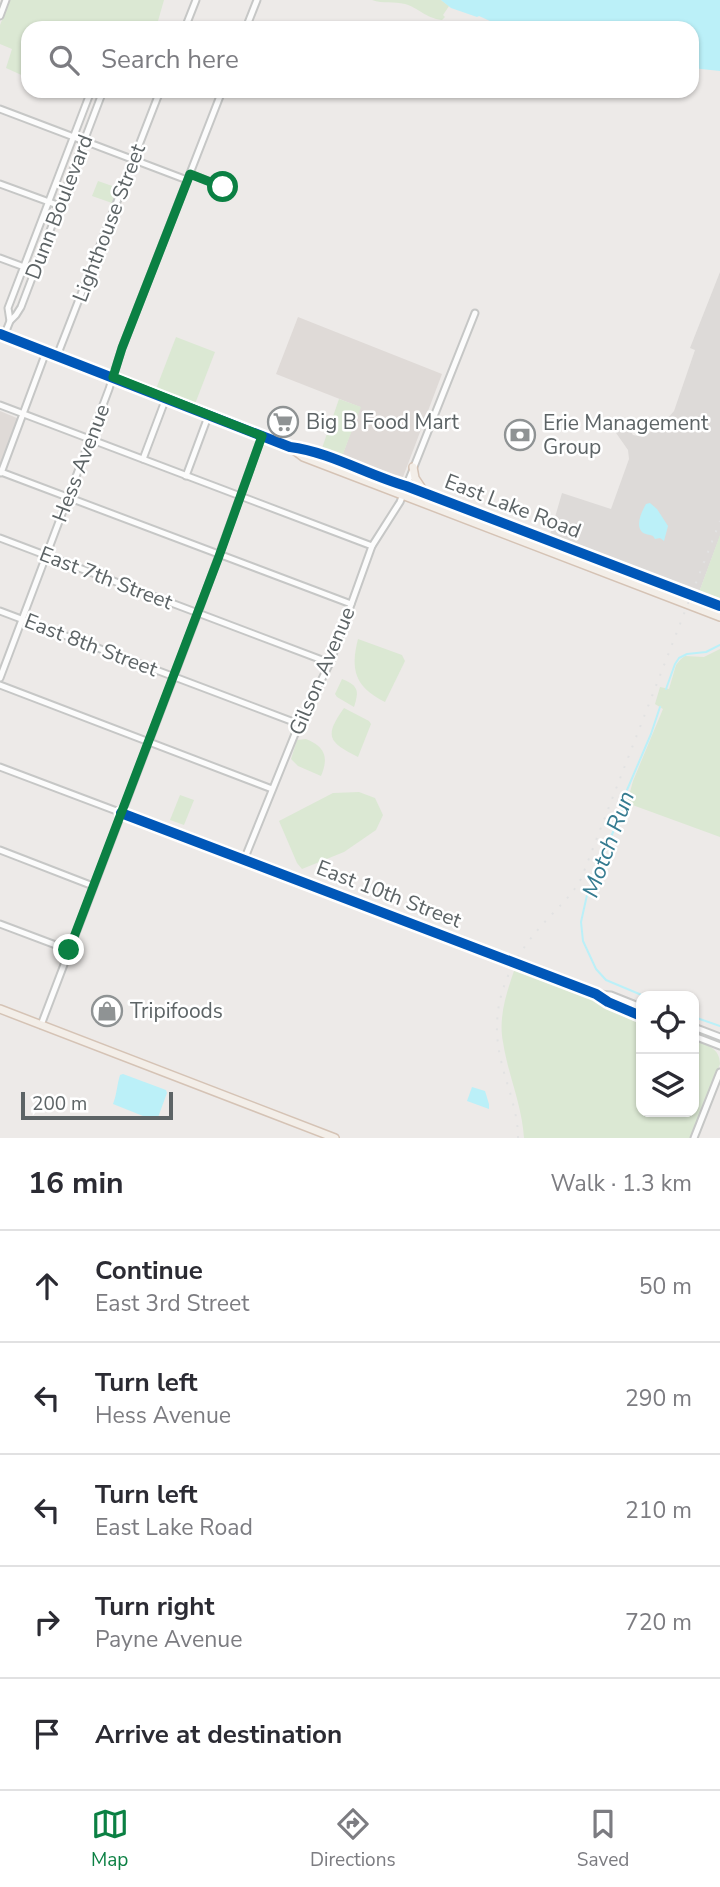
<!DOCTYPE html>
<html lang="en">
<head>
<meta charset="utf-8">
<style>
	body { margin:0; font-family:"Nunito Sans",sans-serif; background:#f7f7f7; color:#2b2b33 }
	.controls { position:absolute; right:21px; bottom:21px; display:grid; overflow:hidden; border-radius:14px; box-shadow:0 2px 5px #0004 }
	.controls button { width:63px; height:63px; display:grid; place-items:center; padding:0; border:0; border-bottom:2px solid #e1e1e2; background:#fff; color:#2b2b33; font:35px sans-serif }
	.scale { position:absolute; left:21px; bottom:18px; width:152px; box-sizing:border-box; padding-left:7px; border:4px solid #5d6466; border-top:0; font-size:19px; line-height:24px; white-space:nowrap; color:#5d6466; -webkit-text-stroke:5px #fff; paint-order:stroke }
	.stop { position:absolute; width:21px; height:21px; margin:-16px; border:5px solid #0b8043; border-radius:50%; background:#fff }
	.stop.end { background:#0b8043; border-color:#fff; box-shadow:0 2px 7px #0008 }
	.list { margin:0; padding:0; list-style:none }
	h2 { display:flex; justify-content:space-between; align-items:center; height:91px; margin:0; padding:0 28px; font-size:30px }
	h2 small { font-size:23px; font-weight:400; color:#7c7c81 }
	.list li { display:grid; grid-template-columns:46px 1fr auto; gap:21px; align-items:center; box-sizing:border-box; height:112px; padding:0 28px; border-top:2px solid #e1e1e2 }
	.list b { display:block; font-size:26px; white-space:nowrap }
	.list p { margin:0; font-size:23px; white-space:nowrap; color:#7c7c81 }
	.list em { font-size:23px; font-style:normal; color:#7c7c81 }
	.icon { flex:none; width:38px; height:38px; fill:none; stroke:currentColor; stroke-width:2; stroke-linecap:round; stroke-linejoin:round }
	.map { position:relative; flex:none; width:720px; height:1138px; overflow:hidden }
	.search { position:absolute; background:#fff; box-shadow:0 2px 5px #0004; left:21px; right:21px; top:21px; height:77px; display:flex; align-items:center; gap:18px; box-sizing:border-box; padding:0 24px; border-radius:21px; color:#7c7c81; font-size:26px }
	.sheet { height:651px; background:#fff }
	nav { display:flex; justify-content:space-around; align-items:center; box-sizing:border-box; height:98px; border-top:2px solid #e1e1e2; background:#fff; font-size:19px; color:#7c7c81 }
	nav a { display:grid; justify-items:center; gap:4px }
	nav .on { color:#0b8043 }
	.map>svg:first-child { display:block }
</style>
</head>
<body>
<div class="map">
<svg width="720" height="1138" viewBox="0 0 720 1138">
	<rect width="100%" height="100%" fill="#edeae8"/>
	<path fill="#dddad8" d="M720,272v264l-22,59 -149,-57 13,-45 49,16 18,-50 -1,-9 -14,-20 11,-7 8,12 10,2 20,-13 11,-13 21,-61 -5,-2z"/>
	<g fill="#dfdad7">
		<path d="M298,317l144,57 -39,103 -5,3 -7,-2 -50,-19 19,-52 -84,-33z"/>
		<path d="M0,411l19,8 -19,50z"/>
	</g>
	<g fill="#dbe8d3">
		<path d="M10,0h154l-8,28h-128v50l-22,-10 6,-19 -12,-5v-19z"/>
		<path d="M372,0h69l8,6 -6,9 2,2 -3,3c-17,-2 -23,-12 -37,-16 -11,-3 -22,0 -33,-4z"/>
		<path d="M98,181l20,7 -6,15 -20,-7z"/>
		<path d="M176,337l39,15 -20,52 -39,-15z"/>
		<path d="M339,399l22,8 -20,52 -20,-8z"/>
		<path d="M720,535v68l-22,-8z"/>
		<path d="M358,639l44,16 3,6 -20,41c-30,-15 -35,-32 -27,-63z"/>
		<path d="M720,649v188l-93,-34 6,-22 30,-72 -8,-5 5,-17 9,2 7,-24 5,-6 4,-3 19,1z"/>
		<path d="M342,679c17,7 17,12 12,28l-17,-10 -2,-3z"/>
		<path d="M344,708l25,13 2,3 -13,33c-30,-15 -34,-21 -14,-49z"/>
		<path d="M306,739c19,8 23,18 15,37l-23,-10 -7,-7 6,-19z"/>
		<path d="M359,792l16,6 8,17 -7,15 -32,22 -42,17 -5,-6 -18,-42 54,-28z"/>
		<path d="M180,795l14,5 -10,25 -14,-5z"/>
		<path d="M515,968l126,52v92h53v-72c13,5 26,8 26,24l-29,74h-167c-2,-33 -16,-63 -21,-96 -5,-25 4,-51 12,-74z"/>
	</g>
	<g fill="#bbf0f8">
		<path d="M441,0h279v71l-28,-3v-40h-174l-4,-3 -24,-4 -11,-5 -2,1 -26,-9z"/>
		<path d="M650,503l7,6 11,17 -4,15 -4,-3 -5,1 -2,-3c-3,-2 -8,-1 -11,-4 -7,-7 0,-21 4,-28z"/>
		<path d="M123,1074l43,16 1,3 -10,27h-4l-40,-16c4,-10 4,-20 7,-29z"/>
		<path d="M472,1087l13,4 4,13v5l-22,-8z"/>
	</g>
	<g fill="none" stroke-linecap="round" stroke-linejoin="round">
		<g stroke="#bbf0f8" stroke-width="2">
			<path d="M666,689l9,-25 4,-6 8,-4 19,-2 14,-7"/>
			<path d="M644,996l-38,-16 -10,-11 -13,-28 -2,-19 6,-27 36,-87 4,-18 24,-56 9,-27"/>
			<path d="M694,1017l26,9"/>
		</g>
		<g stroke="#c6c7c6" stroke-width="9">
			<g id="minor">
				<path d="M0,16l6,-16"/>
				<path d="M185,28l11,-28"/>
				<path d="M246,28l11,-28"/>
				<path d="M148,91l11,4"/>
				<path d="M0,109l187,71"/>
				<path d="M190,174l33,13"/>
				<path d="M0,184l60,22"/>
				<path d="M0,258l35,13"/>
				<path d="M10,321l-2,-13 83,-217"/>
				<path d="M4,336l6,-15 6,-6 5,-8 82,-216"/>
				<path d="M57,356l103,-265"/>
				<path d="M0,405l372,141"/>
				<path d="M143,459l23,-61"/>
				<path d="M1,472l350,132"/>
				<path d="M1,473l45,-121"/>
				<path d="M186,476l23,-62"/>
				<path d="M0,538l330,125"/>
				<path d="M0,611l299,113"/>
				<path d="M0,678l109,-289 13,-41 100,-257"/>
				<path d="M0,685l272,104"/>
				<path d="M0,767l514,194 82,33 12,8 33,14"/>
				<path d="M0,850l93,36"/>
				<path d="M244,860l55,-136 31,-61 42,-117 28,-44 75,-189"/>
				<path d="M0,924l69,26"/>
				<path d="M599,994l12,1 30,12"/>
				<path d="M41,1025l157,-412 64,-177"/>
				<path d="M694,1027l26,10"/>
				<path d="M694,1036l26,10"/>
				<path d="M694,1138l26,-66"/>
			</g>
		</g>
		<g stroke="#d5c3b5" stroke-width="10">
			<g id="major">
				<path d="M0,334l290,113c40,5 77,28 116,39l314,120"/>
				<path d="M291,448l12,9 417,160"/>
				<path d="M413,467l2,11 10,15"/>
				<path d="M0,1009l335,129"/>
			</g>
		</g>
		<use href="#minor" stroke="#fcfcfc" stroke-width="5"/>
		<use href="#major" stroke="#f3eee8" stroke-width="7"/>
		<path stroke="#e2e2e2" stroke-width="2" stroke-dasharray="2 9" stroke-linecap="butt" d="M518,1138c0,-33 -16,-61 -20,-94 -6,-47 14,-86 45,-120 13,-15 28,-27 38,-45l139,-358"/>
		<g stroke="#fff" stroke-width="15">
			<g id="cycleway">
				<path d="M0,334l290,113c40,5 77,28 116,39l314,120"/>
				<path d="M121,813l475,181 12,8 33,14"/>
			</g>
		</g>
		<use href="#cycleway" stroke="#0057b8" stroke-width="10"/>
	</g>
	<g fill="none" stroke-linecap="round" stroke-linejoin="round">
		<path stroke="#0b8043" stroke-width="9" d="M69,950l149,-391 44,-123 -149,-59 9,-29 68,-174 33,13"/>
	</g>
	<defs>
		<g id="supermarket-ring" transform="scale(1.575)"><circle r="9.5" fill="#fff" stroke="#8f9394" stroke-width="1.5"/><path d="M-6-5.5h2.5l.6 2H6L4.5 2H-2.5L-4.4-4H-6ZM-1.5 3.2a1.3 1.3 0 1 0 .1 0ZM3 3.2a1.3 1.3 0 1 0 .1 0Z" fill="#8f9394"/></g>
		<g id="bank-ring" transform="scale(1.575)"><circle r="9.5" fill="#fff" stroke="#8f9394" stroke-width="1.5"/><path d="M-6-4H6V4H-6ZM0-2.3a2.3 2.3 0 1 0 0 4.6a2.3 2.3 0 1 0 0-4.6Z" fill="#8f9394"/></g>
		<g id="shop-ring" transform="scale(1.575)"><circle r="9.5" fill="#fff" stroke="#8f9394" stroke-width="1.5"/><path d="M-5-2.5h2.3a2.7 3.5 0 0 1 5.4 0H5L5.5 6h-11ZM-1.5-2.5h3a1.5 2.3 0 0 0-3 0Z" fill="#8f9394"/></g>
	</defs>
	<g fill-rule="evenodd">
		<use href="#supermarket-ring" x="283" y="422"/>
		<use href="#bank-ring" x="520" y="435"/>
		<use href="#shop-ring" x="107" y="1011"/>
	</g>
	<g text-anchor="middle" stroke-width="5" stroke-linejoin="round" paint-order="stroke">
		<g font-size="21" fill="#5d6466" stroke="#fff">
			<text transform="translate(59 207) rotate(-69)" y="7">Dunn Boulevard</text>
			<text transform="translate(109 223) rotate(-69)" y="7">Lighthouse Street</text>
			<text transform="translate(81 463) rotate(-69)" y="7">Hess Avenue</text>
			<text transform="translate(513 506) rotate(21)" y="7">East Lake Road</text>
			<text transform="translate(106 578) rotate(21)" y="7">East 7th Street</text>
			<text transform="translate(91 645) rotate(21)" y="7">East 8th Street</text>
			<text transform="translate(322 671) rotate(-67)" y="7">Gilson Avenue</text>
			<text transform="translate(389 894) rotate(21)" y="7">East 10th Street</text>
		</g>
		<g font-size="21" fill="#5d6466" stroke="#fff" text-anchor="start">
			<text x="306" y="429">Big B Food Mart</text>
			<text x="543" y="430">Erie Management<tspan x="543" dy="24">Group</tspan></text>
			<text x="130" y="1018">Tripifoods</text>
		</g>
		<g font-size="23" font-style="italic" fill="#357b90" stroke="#fff">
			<text transform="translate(608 844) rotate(-70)" y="8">Motch Run</text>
		</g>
	</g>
</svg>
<div class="controls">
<button><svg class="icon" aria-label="locate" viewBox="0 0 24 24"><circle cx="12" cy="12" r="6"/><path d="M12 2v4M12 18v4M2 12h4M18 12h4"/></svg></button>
<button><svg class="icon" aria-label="layers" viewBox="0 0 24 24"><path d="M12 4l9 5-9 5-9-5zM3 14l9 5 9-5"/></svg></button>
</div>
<div class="scale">200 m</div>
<div class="stop" style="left:223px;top:187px"></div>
<div class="stop end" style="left:69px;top:950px"></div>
<div class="search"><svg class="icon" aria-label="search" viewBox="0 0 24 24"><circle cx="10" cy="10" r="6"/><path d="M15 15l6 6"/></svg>Search here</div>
</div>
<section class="sheet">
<h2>16 min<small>Walk · 1.3 km</small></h2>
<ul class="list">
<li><svg class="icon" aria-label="ahead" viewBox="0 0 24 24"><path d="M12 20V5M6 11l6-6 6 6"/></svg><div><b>Continue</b><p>East 3rd Street</p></div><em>50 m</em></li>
<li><svg class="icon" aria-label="left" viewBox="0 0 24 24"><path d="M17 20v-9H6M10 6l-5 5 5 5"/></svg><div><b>Turn left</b><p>Hess Avenue</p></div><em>290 m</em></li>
<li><svg class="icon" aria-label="left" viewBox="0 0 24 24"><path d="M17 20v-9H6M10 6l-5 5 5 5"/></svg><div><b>Turn left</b><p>East Lake Road</p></div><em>210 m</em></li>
<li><svg class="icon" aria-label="right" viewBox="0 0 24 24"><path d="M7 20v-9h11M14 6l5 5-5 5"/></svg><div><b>Turn right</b><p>Payne Avenue</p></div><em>720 m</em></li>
<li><svg class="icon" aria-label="arrive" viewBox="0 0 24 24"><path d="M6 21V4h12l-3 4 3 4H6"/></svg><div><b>Arrive at destination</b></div></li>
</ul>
</section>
<nav>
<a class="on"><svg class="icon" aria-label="map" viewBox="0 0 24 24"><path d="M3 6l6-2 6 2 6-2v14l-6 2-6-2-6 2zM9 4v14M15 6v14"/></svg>Map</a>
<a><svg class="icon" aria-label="directions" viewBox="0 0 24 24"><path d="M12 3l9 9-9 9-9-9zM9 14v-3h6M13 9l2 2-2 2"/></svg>Directions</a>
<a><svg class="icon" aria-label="saved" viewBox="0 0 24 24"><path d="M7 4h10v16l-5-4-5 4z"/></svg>Saved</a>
</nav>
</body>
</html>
